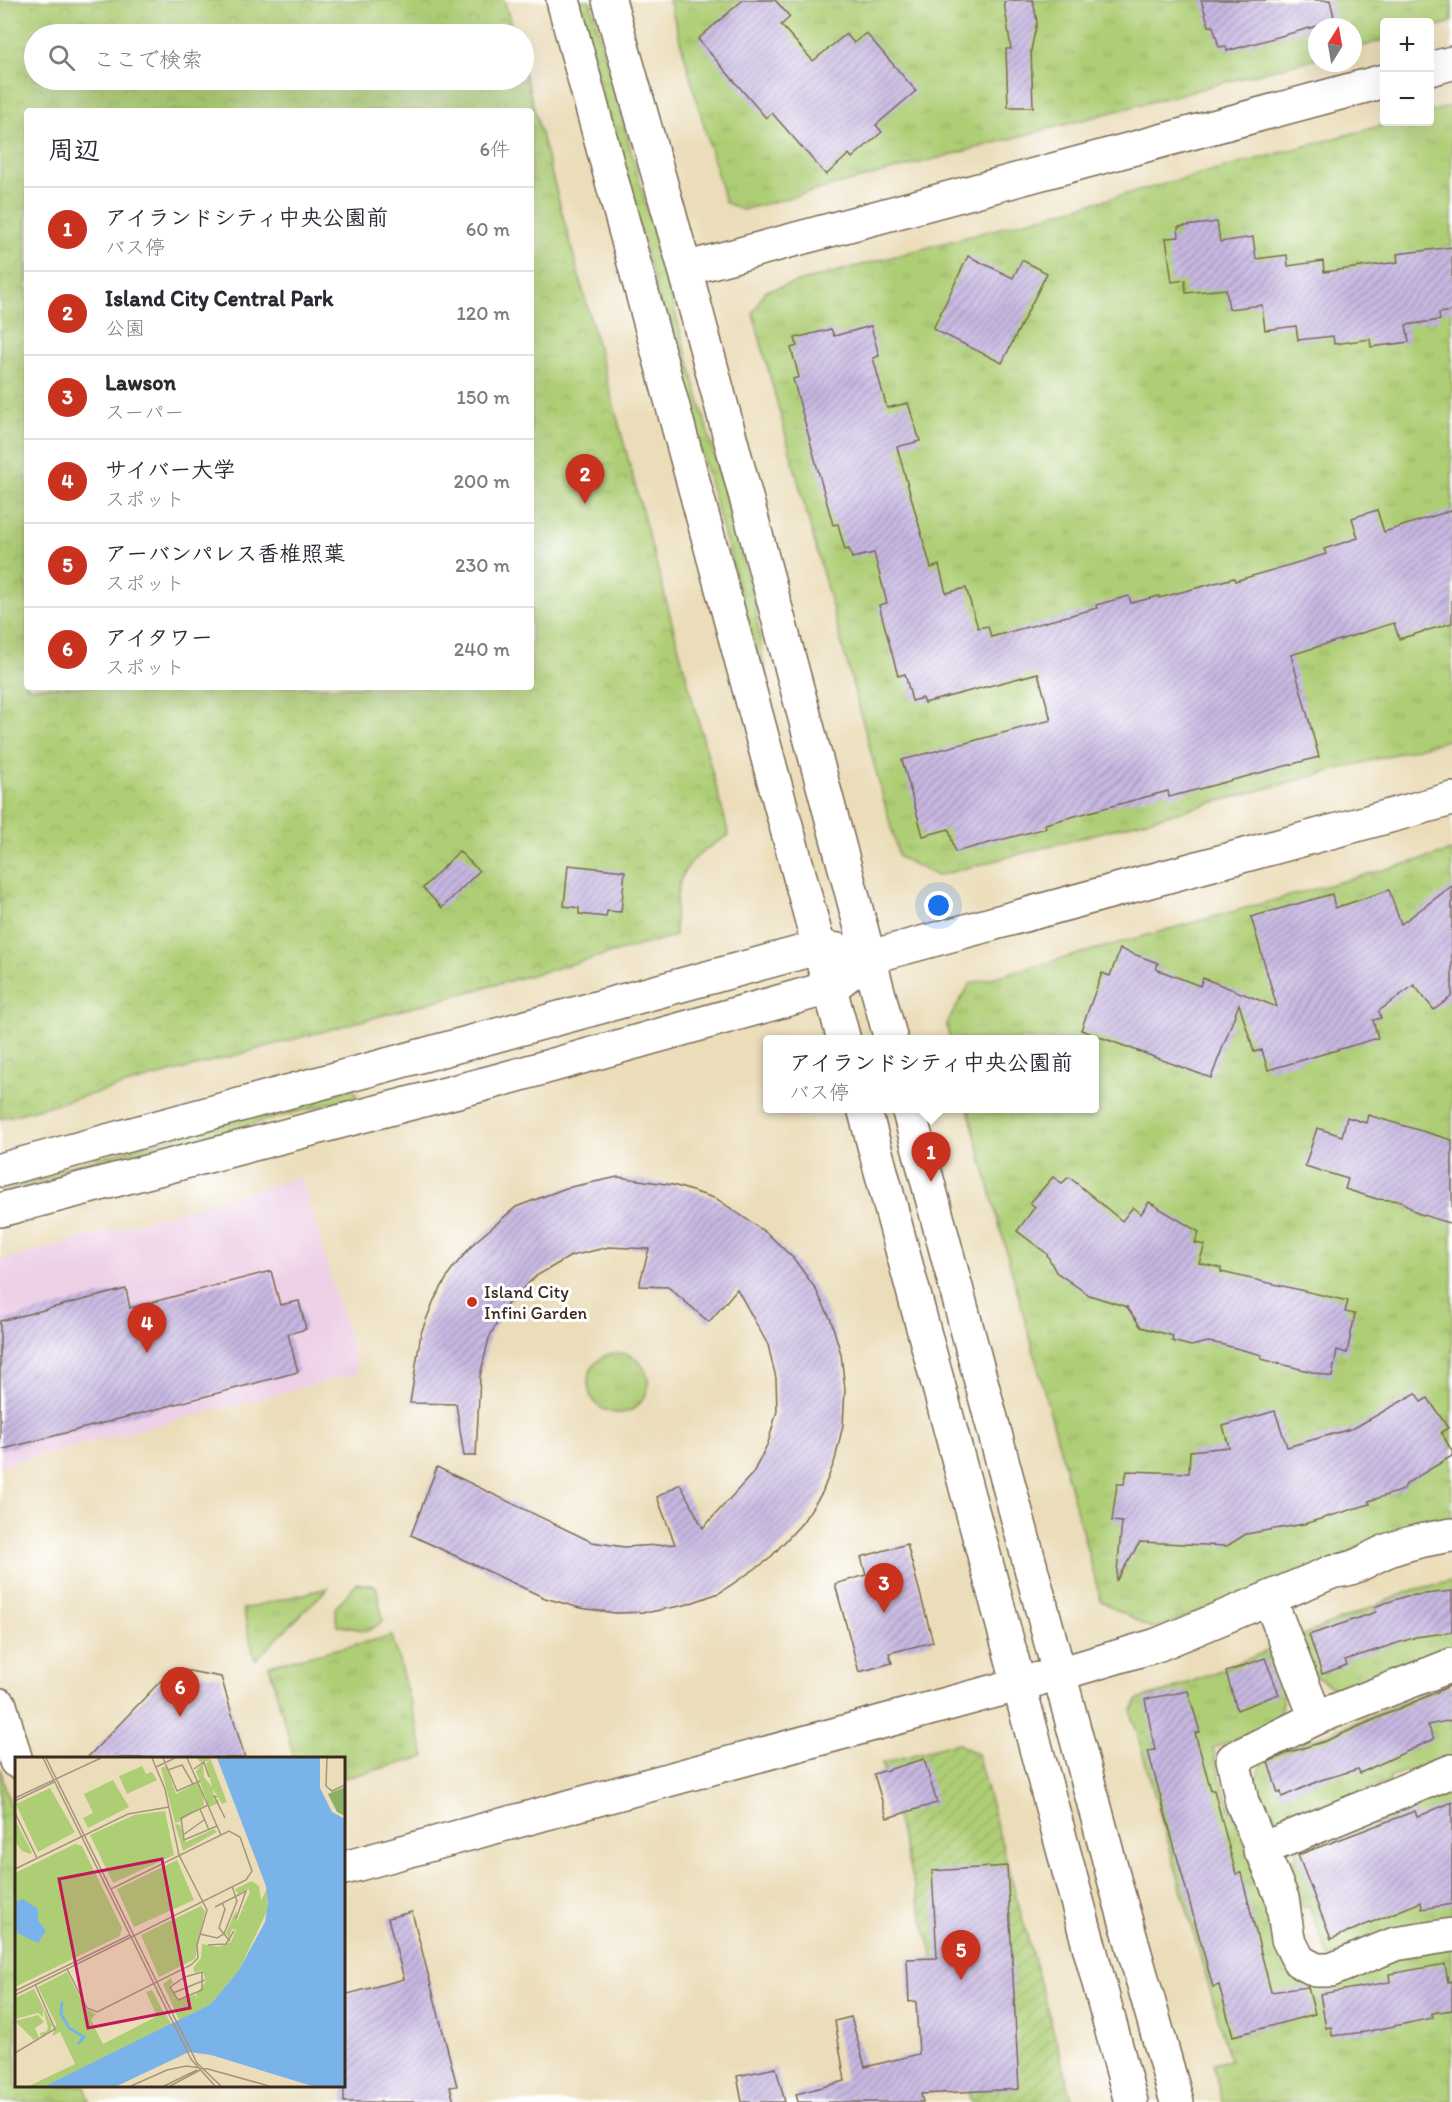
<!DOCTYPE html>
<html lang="ja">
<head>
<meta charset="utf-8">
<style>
	body { margin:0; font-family:Itim,"Klee One",sans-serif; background:#f2f2f3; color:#2b2b33 }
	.controls { position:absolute; right:18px; top:18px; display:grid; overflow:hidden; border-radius:6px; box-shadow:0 6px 24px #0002 }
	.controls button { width:54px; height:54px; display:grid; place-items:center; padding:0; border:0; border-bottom:2px solid #e1e1e2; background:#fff; color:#2b2b33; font:30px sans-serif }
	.compass { position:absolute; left:1308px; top:18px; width:54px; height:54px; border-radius:50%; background:#fff; box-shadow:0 6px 24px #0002; rotate:11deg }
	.you { position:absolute; left:939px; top:906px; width:21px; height:21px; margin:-15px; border:4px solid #fff; border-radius:50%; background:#1a73e8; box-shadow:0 0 0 9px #1a73e833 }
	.badge { display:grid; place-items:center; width:39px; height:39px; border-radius:50%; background:#c8321e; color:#fff; font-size:20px; font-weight:700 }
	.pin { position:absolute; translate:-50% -50px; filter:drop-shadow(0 2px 3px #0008) }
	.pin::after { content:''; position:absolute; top:32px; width:21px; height:18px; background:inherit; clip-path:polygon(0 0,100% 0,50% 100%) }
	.popup { position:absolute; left:763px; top:1035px; width:336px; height:78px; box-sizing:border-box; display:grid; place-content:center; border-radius:6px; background:#fff; filter:drop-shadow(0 2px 4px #0005); font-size:20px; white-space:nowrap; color:#7c7c81 }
	.popup b { font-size:22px; color:#2b2b33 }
	.popup::after { content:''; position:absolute; left:50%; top:100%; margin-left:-12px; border:12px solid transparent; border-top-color:#fff }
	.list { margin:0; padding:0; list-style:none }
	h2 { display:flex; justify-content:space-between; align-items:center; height:78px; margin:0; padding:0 24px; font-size:26px }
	h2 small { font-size:20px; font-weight:400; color:#7c7c81 }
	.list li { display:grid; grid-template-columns:39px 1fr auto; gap:18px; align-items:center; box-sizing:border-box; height:84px; padding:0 24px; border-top:2px solid #e1e1e2 }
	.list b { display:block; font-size:22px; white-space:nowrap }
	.list p { margin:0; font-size:20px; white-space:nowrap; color:#7c7c81 }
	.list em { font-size:20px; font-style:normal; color:#7c7c81 }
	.icon { flex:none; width:33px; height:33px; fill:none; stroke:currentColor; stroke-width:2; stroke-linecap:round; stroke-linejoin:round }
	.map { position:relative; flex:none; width:1452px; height:2102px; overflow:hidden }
	.search { position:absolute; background:#fff; box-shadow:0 6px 24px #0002; left:24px; top:24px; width:510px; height:66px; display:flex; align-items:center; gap:15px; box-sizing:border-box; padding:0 21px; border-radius:33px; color:#7c7c81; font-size:22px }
	.panel { position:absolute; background:#fff; box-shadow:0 6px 24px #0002; left:24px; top:108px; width:510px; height:582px; border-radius:6px }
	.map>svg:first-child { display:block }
</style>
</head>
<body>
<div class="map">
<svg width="1452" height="2102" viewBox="0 0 1452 2102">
	<defs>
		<pattern id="grass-tufts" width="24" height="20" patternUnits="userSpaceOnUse" patternTransform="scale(1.5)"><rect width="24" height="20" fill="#aece75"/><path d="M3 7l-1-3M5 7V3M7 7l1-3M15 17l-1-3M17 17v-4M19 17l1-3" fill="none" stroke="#97b165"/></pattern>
		<pattern id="park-crowns" width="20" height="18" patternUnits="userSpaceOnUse" patternTransform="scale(1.5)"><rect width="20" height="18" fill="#aece75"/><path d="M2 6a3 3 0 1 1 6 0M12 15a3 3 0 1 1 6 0" fill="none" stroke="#97b165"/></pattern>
		<pattern id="garden-furrows" width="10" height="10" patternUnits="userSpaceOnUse" patternTransform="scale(1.5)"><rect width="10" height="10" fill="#aece75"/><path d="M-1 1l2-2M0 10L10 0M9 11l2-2" fill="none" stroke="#97b165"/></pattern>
		<pattern id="building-hatch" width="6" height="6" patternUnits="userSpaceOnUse" patternTransform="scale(1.5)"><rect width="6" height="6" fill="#c7b7e2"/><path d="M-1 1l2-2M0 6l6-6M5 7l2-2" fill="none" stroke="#a395b7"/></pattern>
	</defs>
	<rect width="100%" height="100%" fill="#fff"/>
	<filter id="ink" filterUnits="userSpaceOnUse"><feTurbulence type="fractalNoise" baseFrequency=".0167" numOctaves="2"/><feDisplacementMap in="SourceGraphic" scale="12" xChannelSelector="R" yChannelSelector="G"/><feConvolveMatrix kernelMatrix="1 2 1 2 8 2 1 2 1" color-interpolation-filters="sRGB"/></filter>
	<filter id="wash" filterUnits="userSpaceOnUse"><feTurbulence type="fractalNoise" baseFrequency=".008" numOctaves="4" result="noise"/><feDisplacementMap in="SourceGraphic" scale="24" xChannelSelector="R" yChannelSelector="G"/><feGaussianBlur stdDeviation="1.35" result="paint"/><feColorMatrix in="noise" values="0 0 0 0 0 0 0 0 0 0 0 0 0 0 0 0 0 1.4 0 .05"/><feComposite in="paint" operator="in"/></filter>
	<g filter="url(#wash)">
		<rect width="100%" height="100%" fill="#ebddb9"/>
		<path fill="#eed0e7" d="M301,1177l58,196 -359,93v-205z"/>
		<g fill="url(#grass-tufts)" stroke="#747c4a" stroke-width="1.5">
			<path d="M576,0h14l165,605 13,88z"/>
			<path d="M669,0h783v22l-22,6v-6h-46v18l-31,9v-22h-36v31l-575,152 -17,-8z"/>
			<path d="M1452,106v633l-515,137 -38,-19 -146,-544 12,-22 630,-169h35v-10z"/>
			<path d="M1452,851v670l-300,108 -51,-28 -133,-492 126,-1v-68l-144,-1 -4,-15 24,-40z"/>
			<path d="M354,1088l3,8 -357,96v-7z"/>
			<circle cx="618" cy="1383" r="30"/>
			<path d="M1452,1581v71l-107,43 -29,-18 -15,-41 112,-46z"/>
			<path d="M357,1583l19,3 7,35 -15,10 -31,-6 -2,-17z"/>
			<path d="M328,1588l-73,72 -12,-51z"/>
			<path d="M392,1636l33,121 -81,21v-20h-50l-25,-93z"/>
			<path d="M1270,1650l15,39 -7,33 -65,26 9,37 40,101 24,77 110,-5 56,-11v155h-230l-9,-38 17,-4 -99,-348 6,-12 34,-10z"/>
			<path d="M1452,1686v72l-40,15 -2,-4 -21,8 2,4 -104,44 -26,-17 -8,-25 12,-24 172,-70z"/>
			<path d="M1452,1785v138l-123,34 -20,-51 -6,2 -13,-30 8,-31z"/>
		</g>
		<g fill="url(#park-crowns)" stroke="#747c4a" stroke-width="1.5" fill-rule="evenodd">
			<path d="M0,0h504l10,34h-480v46h490v-9l205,764c-53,30 -53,43 -54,101l-675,183zM27,111h504v576h-504z"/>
			<path d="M0,1768l16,59v259h69l5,16h-90z"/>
		</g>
		<path fill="url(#garden-furrows)" stroke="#747c4a" stroke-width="1.5" d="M957,1743l20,11 96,348h-102l-89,-339z"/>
		<g id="blocks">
			<g fill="url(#building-hatch)">
				<path d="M743,0h32l15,17 -9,8 32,36 33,-27 8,9 12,-10 50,58 -40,34 6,7 -30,26 -3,-4 -23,21 -54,-62 -6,5 -68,-79z"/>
				<path d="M1017,0h16l4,22 -6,28 2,57h-25l-2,-58h5l-7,-47z"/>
				<path d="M1201,0h129l5,21 -108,30 -1,-5 -7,1 -6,-21h-4z"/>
				<path d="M1217,222l3,20 33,-5 3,22 31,-4 1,11 35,-5 1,11 74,-10 -1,-8 55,-7v64l-13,2 1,7 -34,5 3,17 -38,5 -1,-8 -36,5 -1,-8 -35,4 -2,-14 -31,4 -3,-25 -33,4 -3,-20 -40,4 -1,-13 -13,2 -6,-44 13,-1 -1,-10z"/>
				<path d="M968,256l45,22 9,-18 25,13 -45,90 -69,-34z"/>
				<path d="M871,326l8,30 -6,2 14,50 21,-5 12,38 -23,6 34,121 8,-3 7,28 20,-5 12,40 10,-2 3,11 106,-29 -1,-3 33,-9 2,7 28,-7v2l75,-20 1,3 91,-27 -2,-5 34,-11 -6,-20 25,-8 7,22 68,-22v113l-53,16 -5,-16 -103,32 28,102 -150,40 -1,-6 -123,33 1,4 -91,24 -6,-23 -26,7 -21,-76 149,-40 -13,-47 -114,30 -2,-5 -10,3 -7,-27 -7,2 -19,-71 8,-2 -13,-50 -22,5 -3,-9 -4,1 -7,-26 -5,1 -40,-146 6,-2 -8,-29 6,-2 -2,-8 36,-9 3,7z"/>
				<path d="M459,851l20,20 -37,37 -19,-20z"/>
				<path d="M568,865l57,6 -4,41 -14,-1 -1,6 -27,-3v-6l-15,-2z"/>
				<path d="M1452,886v110l-18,14 -20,-25 -35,26 2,7 -8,2 5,18 -110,32 -6,-20 -8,2 -15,-48 -28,74 -130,-48 21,-57 8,3 10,-27 38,14 -2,6 44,17 3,-8 74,29 -26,-90 81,-23 3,14 54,-18 12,34z"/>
				<path d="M1368,1115l84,25v84l-35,-11 -16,-12 -24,-2 -32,-10 3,-10 -43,-13 12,-38 25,8 5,-19 19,6z"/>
				<path d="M618,1177l55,8 44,14 51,35 26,25 21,29 16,32 10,34 4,35 -2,36 -8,35 -13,33 -20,30 -34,37 -49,33 -34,12 -35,7 -35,1 -35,-5 -35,-10 -134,-63 26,-68 155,75 32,5 51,-3 -18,-47 23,-13 23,44 50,-55 15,-30 9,-32 -1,-33 -8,-33 -31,-56 -28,33 -41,-35 -29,-1 10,-37 -40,-2 -38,9 -35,20 -28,27 -19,35 -9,38 -4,80h-12l-8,-52 -46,-1 11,-70 13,-33 18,-31 23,-27 41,-35 50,-19z"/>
				<path d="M1053,1177l9,6 7,-6 53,44 11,-14 8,7 8,-12 50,30 -4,11 10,2 -6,18 22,5v4l127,29 -3,11 10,2 -8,39 -10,-3 -5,27 -71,-18 1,-4 -42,-11 -12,-2 -17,4 -19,-5 1,-5 -32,-9 -14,-20 -38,-12 -33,-23 -10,-19 -29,-22 18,-24 -5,-4z"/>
				<path d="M271,1271l9,34 19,-4 7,28 -18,5 10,38 -298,78v-129l126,-32 4,19z"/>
				<path d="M1416,1393l5,9 7,-4 20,30 -7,4 11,19v5l-45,27 -4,7 -34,11 1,3 -66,20 -58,10 -19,12 -87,-4 -24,39 6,-59 -10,-1 5,-37h7l3,-13 62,2 1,-22 39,-4 -6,-21 52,-15 12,36 67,-19z"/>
				<path d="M907,1544l26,98 -44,11 3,10 -33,9 -24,-88 31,-9 -5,-18z"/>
				<path d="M1452,1591v41l-36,5 -71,23 2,5 -25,9 -13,-39 67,-23 -2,-5 32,-11z"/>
				<path d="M1265,1658l14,36 -42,16 -11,-38z"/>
				<path d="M173,1668l48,9 24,81h-158z"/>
				<path d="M1452,1685v35l-24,5 6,14 -74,34 -2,-4 -37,11 -39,17 -1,-5 -3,1 -10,-31 22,-10 36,-11z"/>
				<path d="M1188,1691l12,41 -5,1 16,57h3l22,84 5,-1 30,119 37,-5 7,27 -82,22 -14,-51 -6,2 -65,-236 7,-1 -10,-51z"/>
				<path d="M924,1759l13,44 -50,15 -13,-44z"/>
				<path d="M1452,1802v102l-30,5 -1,-7 -90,37 -33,-84 117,-44 2,6z"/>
				<path d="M1007,1866l12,223 -98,5 2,8h-125l-2,-8 49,-13 -10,-60 16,-4 14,50 54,-13 -3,-53 -7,1 -2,-43 30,-1 -5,-87z"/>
				<path d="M412,1912l45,174 -7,1 4,15h-110v-107l60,-16 -16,-61z"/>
				<path d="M1445,1964l3,18 4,-1v29l-20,3 1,5 -68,14 -33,4 -1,-9 -5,1 -6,-34 70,-12 -1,-8z"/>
				<path d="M776,2068l9,34h-43l-5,-26z"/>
			</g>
		</g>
	</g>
	<g filter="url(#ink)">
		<use href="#blocks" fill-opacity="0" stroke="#796954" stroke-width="1.5"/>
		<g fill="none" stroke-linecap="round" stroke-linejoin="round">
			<g stroke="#796954" stroke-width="36">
				<g id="minor">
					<path d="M1270,1600l46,118"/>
					<path d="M1452,1665l-136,53 -83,41 9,43 40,96 6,41 11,22 17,9h15l64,-26 57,-9"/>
					<path d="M1059,1674l98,-29 177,-74c20,-1 31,-10 48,-18 22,-10 47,-14 70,-18"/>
					<path d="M1260,1850l192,-79"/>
				</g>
			</g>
			<g stroke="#796954" stroke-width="36">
				<g id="tertiary">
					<path d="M563,0l281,1040"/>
					<path d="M609,0l76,269 206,771"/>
					<path d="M1430,69l22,-6"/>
					<path d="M685,269l699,-188"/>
					<path d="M864,1108l267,994"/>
					<path d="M908,1108l209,782 60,212"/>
					<path d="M0,1170l821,-223 21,4"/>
					<path d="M0,1210l496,-129 336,-94 38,-30 582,-158"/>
					<path d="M0,1705l16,56"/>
					<path d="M344,1868l695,-189"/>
				</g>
			</g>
			<use href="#minor" stroke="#fff" stroke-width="33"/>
			<use href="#tertiary" stroke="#fff" stroke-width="33"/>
		</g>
	</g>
	<circle fill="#c8321e" stroke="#fff" stroke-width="2" cx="472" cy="1302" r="6"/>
	<g text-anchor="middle" stroke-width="6" stroke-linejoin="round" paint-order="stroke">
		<g font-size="18" fill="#3b2a1e" stroke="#fff" text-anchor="start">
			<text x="484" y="1298">Island City<tspan x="484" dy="21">Infini Garden</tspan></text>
		</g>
	</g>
	<g transform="translate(15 1757)">
		<rect width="330" height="330" fill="#ebddb9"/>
		<path d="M182,1h13l17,44 -5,2 -9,-15 1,12 4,-2 1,4 -10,4 -13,-36 7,-8 1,14 8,10 -6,-24 4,-2 -10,1zM151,9l10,28 21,-11 6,11 1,11 -25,17 -4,1 -14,-55zM35,31l25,44 -37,20 -22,-48zM150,54l9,44 -61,28 -23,-48 44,-20zM160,67l5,1 6,17 28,-13 3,3 -34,19zM162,103l17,40 -60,27 -17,-38zM237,124l7,5 2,14 6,-11 1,20 -29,61 -28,34 -32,16 -16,-36 8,-6 2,5 -4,3 8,14 18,-5 2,4 -1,-5 10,-13 -4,-11 -7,3 -2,-5 8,-10 1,-14 16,3 13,-5 5,-12 -4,-1 -3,9 -3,-5 10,-23 1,12 5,-12 5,2 -5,-3 8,-17 -2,-3 -10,5 -3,-5zM186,149l4,5 -10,48 -36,18 -18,-42zM19,232l18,36 -2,7 -9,5 -1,-4 7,-2 1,-4 -5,-18v8l-5,-4 -23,6v-21zM23,258l6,7 -9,6 4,10 -5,2 -19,-19z" fill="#aece75"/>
		<path d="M330,30v29l-8,-4 -9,-18z" fill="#8ab166"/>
		<path d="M140,54l-5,13 -17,20 -8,4 -17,-13v-9l6,12 15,-8 12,2 -1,-8 10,-2zM0,62l17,34 -1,1 -9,-3 -6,-8zM60,87l7,2 40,82 -2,8 -105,51v-114zM52,215l19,37 10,5 -5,6 12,24 62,-32 6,12 -126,62h-16l46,-22 -15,-32 -8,4 4,-12 -18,-37z" fill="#aece75"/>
		<path d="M137,233l12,23 -7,3 -11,-24z" fill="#aece75"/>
		<path d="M127,9l4,8 6,-2 5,8 -30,14 -8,-18zM98,23l16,27 -41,21 -5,-10 10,-5 -9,-19z" fill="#aece75"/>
		<path d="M202,1h103v30l12,24 13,7v267h-33l-101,-31 -22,-3 -72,34h-72l166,-82 28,-34 26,-48 3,-19 -2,-17zM8,142l15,10v11l8,11 -8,12 -23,-11v-30z" fill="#7ab2ea"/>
		<path fill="none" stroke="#7ab2ea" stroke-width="3" d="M47,245l-1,12 8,14 15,9 -6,7"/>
		<path fill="none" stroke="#a5957b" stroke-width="1.5" d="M28,1l148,301 24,27M31,1l151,305 24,23M148,1l14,33 23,-10M172,1l34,77M312,1l-1,28 6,5 13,-6M141,10l19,-9M179,12l10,-7 5,15M153,13l14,-5 11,19M202,40l-3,-1 11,22M0,41l86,-40M0,44l39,-19M193,48l-27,13 3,22 33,-14M185,52l9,21M0,56l22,45M168,78l21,-15M0,112l113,-55 41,-7M207,146l3,6 -6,19 11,13M200,150l31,-16 -10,28M185,177l17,4 7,-4 13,-33 -5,-15M193,188l18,-1 8,-13M52,212l20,39 10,4 94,-47 7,-7 -1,-13 10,-35 -28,-55 -14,-66 -13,-31M187,215v18l-24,10 -8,-13 15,-10zM0,234l115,-56M158,236l32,-13M0,238l231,-115 6,-9 -12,-34 -11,-6 -118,58M0,296l40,-24 -20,-45M116,329l36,-16 19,-4 22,3 61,17M149,329l33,-16M155,329l30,-16"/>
		<path fill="#c2185b" fill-opacity="0.15" stroke="#c2185b" stroke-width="3" d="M147,102l28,149 -102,20 -29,-149z"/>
		<rect width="330" height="330" fill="none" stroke="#3b2a1e" stroke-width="3"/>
	</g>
</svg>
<div class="controls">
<button>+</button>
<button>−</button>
</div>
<svg class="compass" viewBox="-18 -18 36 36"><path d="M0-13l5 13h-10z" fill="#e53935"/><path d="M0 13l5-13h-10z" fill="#7c7c81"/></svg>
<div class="you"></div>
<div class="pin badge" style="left:931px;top:1182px">1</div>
<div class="popup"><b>アイランドシティ中央公園前</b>バス停</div>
<div class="pin badge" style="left:585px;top:504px">2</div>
<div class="pin badge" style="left:884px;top:1613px">3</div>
<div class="pin badge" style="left:147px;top:1353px">4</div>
<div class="pin badge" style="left:961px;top:1980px">5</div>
<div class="pin badge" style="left:180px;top:1717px">6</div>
<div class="search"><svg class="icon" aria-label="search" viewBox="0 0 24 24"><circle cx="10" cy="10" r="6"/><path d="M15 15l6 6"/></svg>ここで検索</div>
<section class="panel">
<h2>周辺<small>6件</small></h2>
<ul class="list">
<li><span class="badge">1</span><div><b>アイランドシティ中央公園前</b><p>バス停</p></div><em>60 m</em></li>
<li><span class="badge">2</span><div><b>Island City Central Park</b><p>公園</p></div><em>120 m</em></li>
<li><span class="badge">3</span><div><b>Lawson</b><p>スーパー</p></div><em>150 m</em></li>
<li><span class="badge">4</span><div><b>サイバー大学</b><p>スポット</p></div><em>200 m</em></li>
<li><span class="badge">5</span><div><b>アーバンパレス香椎照葉</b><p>スポット</p></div><em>230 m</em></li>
<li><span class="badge">6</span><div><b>アイタワー</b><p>スポット</p></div><em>240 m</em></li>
</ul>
</section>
</div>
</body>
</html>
